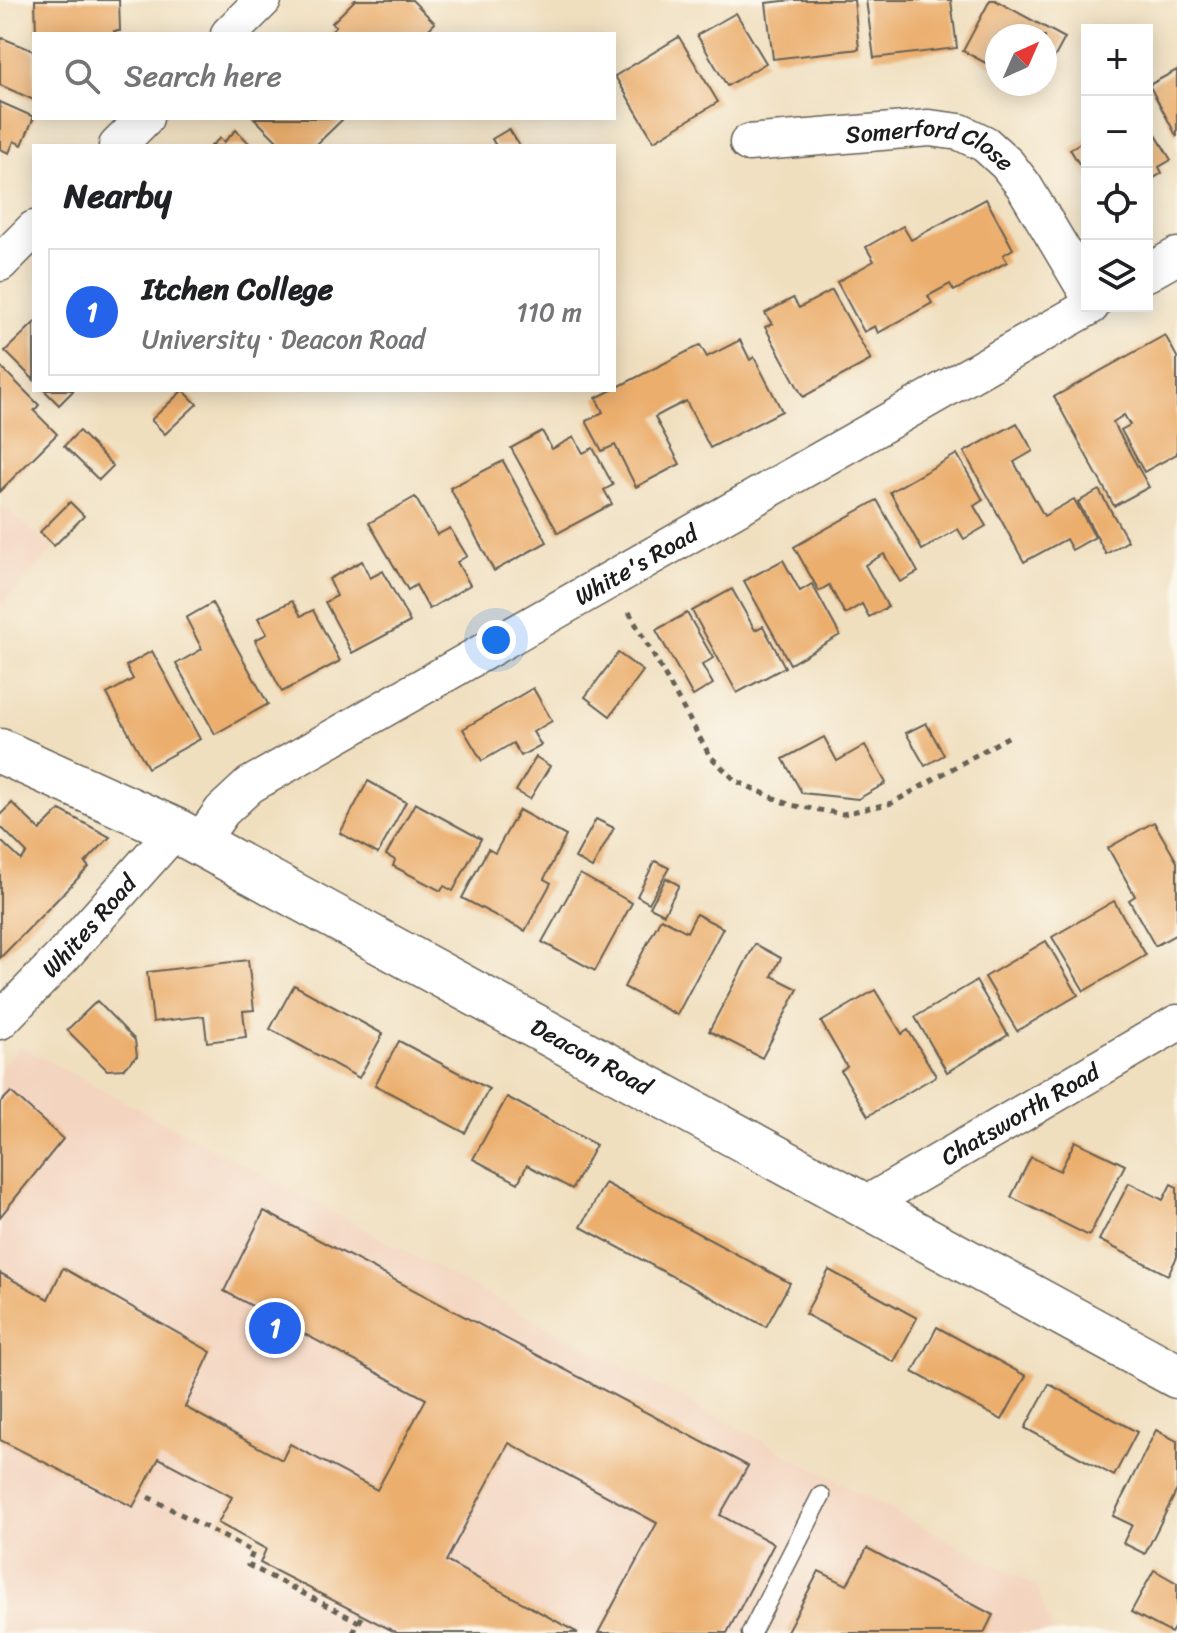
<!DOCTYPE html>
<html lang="en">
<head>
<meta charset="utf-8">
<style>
	body { margin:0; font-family:Sriracha,sans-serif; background:#f2f2f2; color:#202124 }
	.controls { position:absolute; right:24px; top:24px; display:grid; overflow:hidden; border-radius:0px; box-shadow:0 4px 20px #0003 }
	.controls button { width:72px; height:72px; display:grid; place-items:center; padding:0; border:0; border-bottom:2px solid #e0e0e0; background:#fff; color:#202124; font:40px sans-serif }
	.compass { position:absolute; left:985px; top:24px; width:72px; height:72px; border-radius:50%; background:#fff; box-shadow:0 4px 20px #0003; rotate:45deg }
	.you { position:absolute; left:496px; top:640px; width:28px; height:28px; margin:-20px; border:6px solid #fff; border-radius:50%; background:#1a73e8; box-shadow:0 0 0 12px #1a73e833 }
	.badge { display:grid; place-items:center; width:52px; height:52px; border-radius:50%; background:#2563eb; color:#fff; font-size:26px; font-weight:700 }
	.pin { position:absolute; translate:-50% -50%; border:4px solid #fff; box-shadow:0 2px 8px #0006 }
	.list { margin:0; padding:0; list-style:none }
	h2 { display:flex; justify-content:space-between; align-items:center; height:104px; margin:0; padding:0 32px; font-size:34px }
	h2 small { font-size:26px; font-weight:400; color:#757577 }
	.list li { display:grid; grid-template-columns:52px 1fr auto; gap:24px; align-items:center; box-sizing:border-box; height:128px; margin:0 16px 16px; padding:0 16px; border:2px solid #e0e0e0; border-radius:0px }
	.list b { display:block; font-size:30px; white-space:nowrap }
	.list p { margin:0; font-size:26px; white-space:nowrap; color:#757577 }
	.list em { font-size:26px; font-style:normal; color:#757577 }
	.icon { flex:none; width:44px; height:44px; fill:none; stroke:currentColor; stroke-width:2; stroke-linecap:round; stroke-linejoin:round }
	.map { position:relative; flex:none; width:1177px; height:1633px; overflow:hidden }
	.search { position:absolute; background:#fff; box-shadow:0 4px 20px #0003; left:32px; top:32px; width:584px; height:88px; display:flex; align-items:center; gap:20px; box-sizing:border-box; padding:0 28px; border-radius:0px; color:#757577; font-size:30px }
	.panel { position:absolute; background:#fff; box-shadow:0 4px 20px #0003; left:32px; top:144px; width:584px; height:248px; border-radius:0px }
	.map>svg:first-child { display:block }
</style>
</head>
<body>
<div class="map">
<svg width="1177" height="1633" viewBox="0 0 1177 1633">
	<rect width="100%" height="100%" fill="#fbf7ec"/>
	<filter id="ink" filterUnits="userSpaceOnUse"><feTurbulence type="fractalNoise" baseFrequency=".0125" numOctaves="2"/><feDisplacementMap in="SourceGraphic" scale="16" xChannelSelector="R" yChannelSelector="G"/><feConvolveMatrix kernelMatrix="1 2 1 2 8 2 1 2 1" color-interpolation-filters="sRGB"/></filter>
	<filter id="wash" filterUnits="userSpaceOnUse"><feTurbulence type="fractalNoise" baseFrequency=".006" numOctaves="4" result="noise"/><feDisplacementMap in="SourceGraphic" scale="32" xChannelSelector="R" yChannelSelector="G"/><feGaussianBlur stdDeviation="1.8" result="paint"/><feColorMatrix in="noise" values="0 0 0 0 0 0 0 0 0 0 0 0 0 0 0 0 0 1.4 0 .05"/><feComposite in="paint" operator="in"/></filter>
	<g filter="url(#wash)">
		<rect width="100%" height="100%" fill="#f0dfbf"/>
		<g fill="#f3d4bf">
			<path d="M0,508l8,3 47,37 -55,59z"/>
			<path d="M20,1046l1017,541 16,46h-1053v-565z"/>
		</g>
		<g id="blocks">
			<g fill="#ebae6d">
				<path d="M35,0h84l1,31h-6v3h-78z"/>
				<path d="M355,0h57l23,23 -11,11h-95l7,-8 -4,-3z"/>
				<path d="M792,0h62l5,49 -86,10 -7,-56z"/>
				<path d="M866,0h85l6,48 -83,10z"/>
				<path d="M990,0h5l70,38 -20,37v-39h-48v33l-34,-18z"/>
				<path d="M736,13l30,50 -39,23 -30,-51z"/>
				<path d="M679,37l39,65 -64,39 -39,-65z"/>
				<path d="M2,38l32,13v49l-34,-15v-41z"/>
				<path d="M1177,70v67l-28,-52z"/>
				<path d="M0,102l34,15 -12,28 -8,-4 -5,12 -9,-4z"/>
				<path d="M254,118h90l-29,28h-33z"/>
				<path d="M1147,120l24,40 -12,7 3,6 -15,9z"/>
				<path d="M509,129l11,17h-24l-4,-7z"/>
				<path d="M236,130l16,16h-41l9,-8 4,4z"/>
				<path d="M1087,139v38l-17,-28z"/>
				<path d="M986,199l27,50 -10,6 4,7 -53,29 -4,-7 -22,12 4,7 -54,30 -3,-7 -11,6 -27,-50 37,-21 -8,-14 37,-21 8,14z"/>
				<path d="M832,290l39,70 -68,37 -38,-70 7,-3 -7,-11 28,-15 6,10z"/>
				<path d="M34,323v57l-29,-29z"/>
				<path d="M1165,335l12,22v97l-33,18 -23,-42 9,-5 -6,-10 -11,7 36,65 -35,19 -60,-109z"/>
				<path d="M740,340l10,20 4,-3 28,54 -72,37 -24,-47 -18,9 -13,7 25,47 -44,23 -21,-42 -13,6 -16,-30 17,-9 -7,-14 104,-53 7,12z"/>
				<path d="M0,366l39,39 -5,6 23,23 -57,57z"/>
				<path d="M44,390h30l-15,15z"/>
				<path d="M183,390l14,14 -32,30 -14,-14z"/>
				<path d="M1017,423l16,28 -19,11 30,54 30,-17 21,38 -23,13 -6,-11 -42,23 -60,-110z"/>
				<path d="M79,431l34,35 -14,14 -35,-34z"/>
				<path d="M542,431l10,18 22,-12 9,16 10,-5 20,37 -9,5 8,14 -54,29 -47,-85z"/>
				<path d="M957,454l26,46 -9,6 12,20 -22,13 -6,-10 -36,21 -32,-58z"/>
				<path d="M503,461l44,81 -53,29 -44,-83z"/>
				<path d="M1099,490l29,51 -22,13 -28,-52z"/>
				<path d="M415,497l22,38 13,-7 17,28 -10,6 13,23 -41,24 -13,-24 -8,5 -39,-67z"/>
				<path d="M877,500l41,72 -18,10 -16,-28 -19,11 23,42 -19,10 -7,-13 -17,10 -16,-29 -10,6 -25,-44z"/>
				<path d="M70,502l14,14 -30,30 -14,-14z"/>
				<path d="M783,560l17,31 12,-7 28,51 -50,29 -46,-83z"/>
				<path d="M362,561l8,17 13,-7 27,51 -58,31 -27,-51 12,-6 -8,-17z"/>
				<path d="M732,589l23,41 8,-4 22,41 -48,26 -45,-82z"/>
				<path d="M292,601l9,15 12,-6 27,51 -58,31 -27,-52 12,-6 -9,-16z"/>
				<path d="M212,603l56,101 -53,30 -39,-70 26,-15 -16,-31z"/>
				<path d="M687,613l26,45 -11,7 11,19 -20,12 -37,-66z"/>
				<path d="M152,651l48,88 -52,29 -41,-74 26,-15 -7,-13z"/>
				<path d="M618,653l25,18 -33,45 -25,-19z"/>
				<path d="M533,688l19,33 -19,11 8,13 -20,11 -8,-13 -31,18 -19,-32z"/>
				<path d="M926,723l18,32 -19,11 -19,-33z"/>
				<path d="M824,737l13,24 28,-16 21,38 -28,16 -56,-6 -19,-34z"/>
				<path d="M536,757l14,9 -20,33 -14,-8z"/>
				<path d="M368,781l38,21 -28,52 -38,-21z"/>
				<path d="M12,803l28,27 20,-20 50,27 -25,26 4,4 -89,91v-114l2,-2 19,18 6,-7 -27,-27v-11z"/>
				<path d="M415,803l66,36 -28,52 -9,-5 -3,5 -48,-25 2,-6 -9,-5z"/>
				<path d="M519,810l47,26 -22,43 7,4 -26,48 -63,-33 26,-49 7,4z"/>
				<path d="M596,819l18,9 -22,40 -17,-10z"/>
				<path d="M1154,822l23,40v72l-22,12 -26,-46 6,-4 -27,-48z"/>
				<path d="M655,861l14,7 -20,35 -12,-7z"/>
				<path d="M580,874l52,29 -37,68 -53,-29z"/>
				<path d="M666,878l13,7 -15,29 -14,-7z"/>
				<path d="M1114,901l32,54 -62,36 -32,-54z"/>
				<path d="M696,914l27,14 -46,87 -53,-28 37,-69 26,14z"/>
				<path d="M1046,941l32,54 -61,36 -32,-54z"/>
				<path d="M755,944l26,14 -9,18 26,13 -36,69 -53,-27z"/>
				<path d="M248,960l6,50 -11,1 3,26 -39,5 -3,-26 -51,6 -6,-50z"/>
				<path d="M976,981l32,54 -61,37 -32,-55z"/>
				<path d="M294,985l89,49 -24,44 -89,-49z"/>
				<path d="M875,990l27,44 6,-4 28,46 -68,40 -27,-45 6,-4 -26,-45z"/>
				<path d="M97,1001l38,39 2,16 -14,13 -16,1 -40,-40z"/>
				<path d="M399,1041l90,48 -24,44 -90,-48z"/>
				<path d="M11,1092l52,47 -63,78v-114z"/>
				<path d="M507,1097l89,48 -24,44 -45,-24 -9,18 -45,-24z"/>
				<path d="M1075,1141l50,24 -36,71 -78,-39 20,-40 29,14z"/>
				<path d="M605,1183l185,100 -24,44 -185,-100z"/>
				<path d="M1129,1183l34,17 8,-16 6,3v70l-9,18 -69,-35z"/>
				<path d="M264,1211l484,255 -28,49 54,29 -47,89h-129l59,-110 -148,-80 -63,118 132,72h-181l-137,-70 6,-14 -48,-26 14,-26 -73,-39 -26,49 -133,-67v-167l48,26 15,-31 148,84 -26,55 97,53 8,-16 87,46 49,-91 -202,-108z"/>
				<path d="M829,1270l88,48 -23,44 -89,-48z"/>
				<path d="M937,1327l89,49 -24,44 -89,-48z"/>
				<path d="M1049,1384l88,48 -23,44 -89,-48z"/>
				<path d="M1156,1430l21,11v49l-32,64 -22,-11 9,-18 -19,-9z"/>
				<path d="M867,1548l126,67 -9,18h-198l33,-62 28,14z"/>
				<path d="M1154,1570l23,13v40l-6,10 -40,-21z"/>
			</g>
		</g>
	</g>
	<g filter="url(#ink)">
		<use href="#blocks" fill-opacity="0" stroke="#666055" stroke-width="2"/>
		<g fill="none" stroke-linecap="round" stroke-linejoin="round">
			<g stroke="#666055" stroke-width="21">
				<path id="service" d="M751,1633l70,-137"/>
			</g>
			<g stroke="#666055" stroke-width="39">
				<g id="minor">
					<path d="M229,34l34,-34"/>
					<path id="s1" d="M748,143l181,-15 31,4 25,12 22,20 17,22 63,106"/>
					<path d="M117,146l28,-28"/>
					<path d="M0,263l34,-34"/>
					<path d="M1147,273l30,-17"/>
					<path id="s2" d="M199,843l23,-32 28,-26 841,-479"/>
					<path id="s3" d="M0,1021l63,-65 112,-126"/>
					<path id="s4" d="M863,1206l314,-183"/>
				</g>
			</g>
			<g stroke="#666055" stroke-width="47">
				<g id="tertiary">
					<path id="s5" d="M0,751l175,79 1002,546"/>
				</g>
			</g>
			<g stroke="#666055" stroke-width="5" stroke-dasharray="6 6" stroke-linecap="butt">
				<path d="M629,612l81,144 26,25 54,24 53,9 49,-11 121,-69"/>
				<path d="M148,1497l105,55 -5,13 111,57"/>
				<path d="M353,1633l10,-18"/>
			</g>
			<use href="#service" stroke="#fff" stroke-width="18"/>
			<use href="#minor" stroke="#fff" stroke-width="36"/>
			<use href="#tertiary" stroke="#fff" stroke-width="44"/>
		</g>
	</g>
	<g text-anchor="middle" stroke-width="6" stroke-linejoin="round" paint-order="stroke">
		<g font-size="24" fill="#1c1c1c" stroke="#fbf7ec">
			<text dy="8" stroke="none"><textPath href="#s1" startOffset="186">Somerford Close</textPath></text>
			<text dy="8" stroke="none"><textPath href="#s2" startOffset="522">White's Road</textPath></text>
			<text dy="8" stroke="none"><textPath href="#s3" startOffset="130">Whites Road</textPath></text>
			<text dy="8" stroke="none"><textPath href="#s5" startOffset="666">Deacon Road</textPath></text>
			<text dy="8" stroke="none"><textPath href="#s4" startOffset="182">Chatsworth Road</textPath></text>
		</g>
	</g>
</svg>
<div class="controls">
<button>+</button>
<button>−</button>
<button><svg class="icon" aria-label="locate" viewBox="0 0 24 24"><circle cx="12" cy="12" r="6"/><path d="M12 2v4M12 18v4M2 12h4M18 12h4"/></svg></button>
<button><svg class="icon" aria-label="layers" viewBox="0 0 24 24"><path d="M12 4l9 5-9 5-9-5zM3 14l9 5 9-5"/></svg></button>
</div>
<svg class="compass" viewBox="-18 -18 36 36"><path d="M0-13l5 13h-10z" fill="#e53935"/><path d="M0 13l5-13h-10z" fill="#757577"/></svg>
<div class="you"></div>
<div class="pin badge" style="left:275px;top:1328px">1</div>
<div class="search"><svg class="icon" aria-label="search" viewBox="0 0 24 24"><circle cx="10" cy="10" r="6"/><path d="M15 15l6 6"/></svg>Search here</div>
<section class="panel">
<h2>Nearby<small></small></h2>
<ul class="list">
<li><span class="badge">1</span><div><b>Itchen College</b><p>University · Deacon Road</p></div><em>110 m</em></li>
</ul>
</section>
</div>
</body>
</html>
